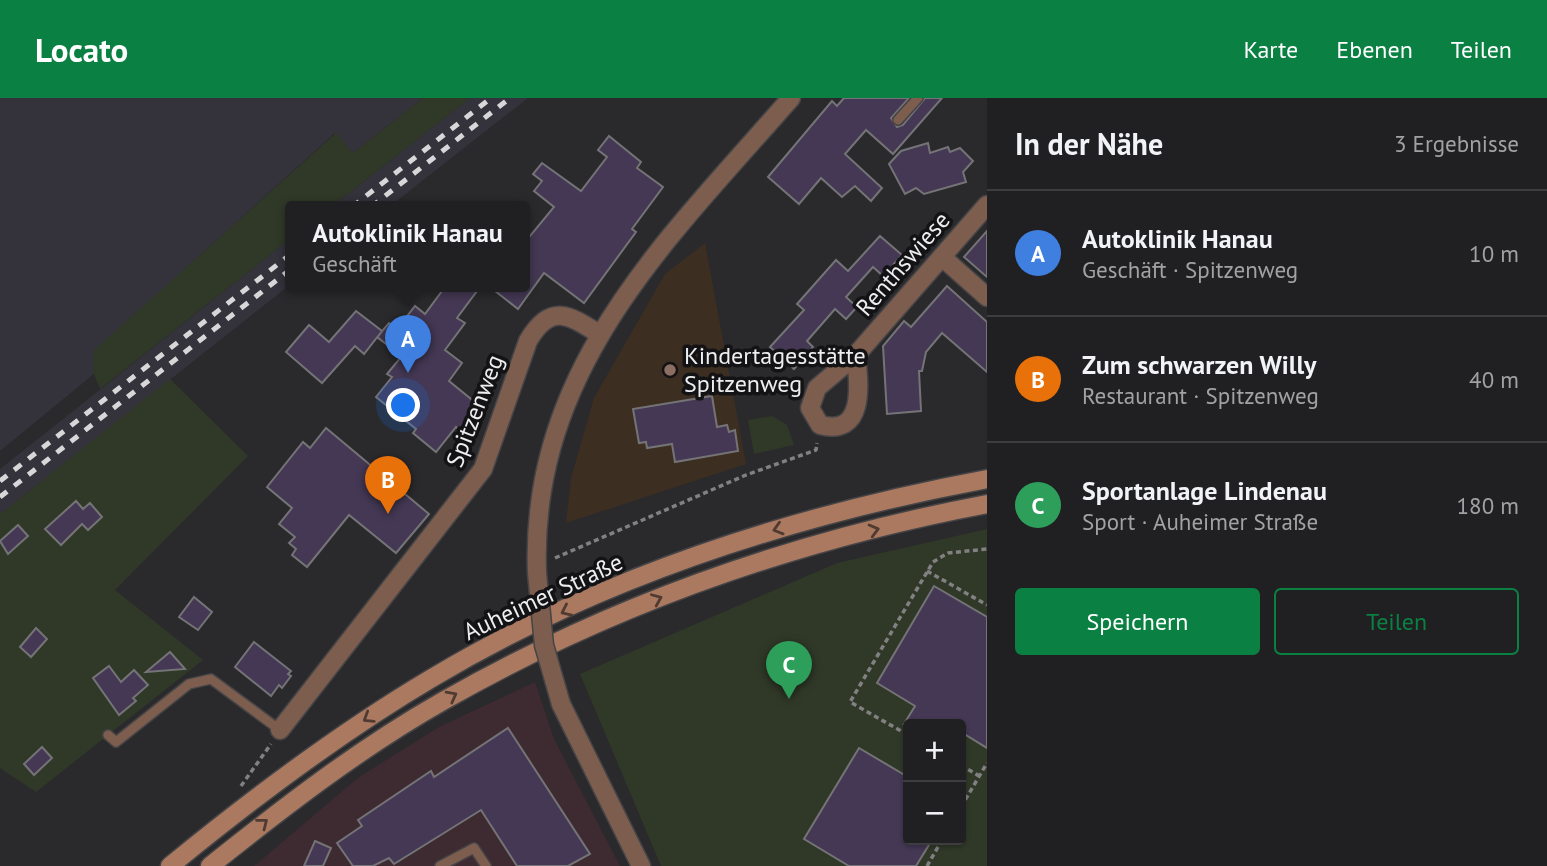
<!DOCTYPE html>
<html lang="de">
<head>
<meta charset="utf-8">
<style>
	body { margin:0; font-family:"PT Sans",sans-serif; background:#28272a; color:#f1f3f6 }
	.controls { position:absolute; right:21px; bottom:21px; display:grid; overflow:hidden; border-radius:7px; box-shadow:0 2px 5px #0004 }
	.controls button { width:63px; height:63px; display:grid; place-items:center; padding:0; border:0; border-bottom:2px solid #3d3d3f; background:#201f21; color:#f1f3f6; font:35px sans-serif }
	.you { position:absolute; left:404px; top:308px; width:24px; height:24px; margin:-18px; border:5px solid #fff; border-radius:50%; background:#1a73e8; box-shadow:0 0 0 10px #1a73e833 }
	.badge { display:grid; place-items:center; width:46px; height:46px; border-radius:50%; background:#0b8043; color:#fff; font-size:23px; font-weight:700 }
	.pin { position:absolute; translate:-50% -58px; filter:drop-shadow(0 2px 4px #0008) }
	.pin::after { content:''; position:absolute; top:37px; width:24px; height:21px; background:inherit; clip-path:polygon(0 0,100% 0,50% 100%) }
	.popup { position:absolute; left:285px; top:103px; width:245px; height:91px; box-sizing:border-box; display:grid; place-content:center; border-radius:7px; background:#201f21; filter:drop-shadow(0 2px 5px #0005); font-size:23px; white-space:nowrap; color:#a2a2a5 }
	.popup b { font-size:26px; color:#f1f3f6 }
	.popup::after { content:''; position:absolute; left:50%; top:100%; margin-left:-14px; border:14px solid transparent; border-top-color:#201f21 }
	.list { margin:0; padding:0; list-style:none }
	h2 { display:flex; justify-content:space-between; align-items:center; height:91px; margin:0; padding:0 28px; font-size:30px }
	h2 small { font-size:23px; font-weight:400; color:#a2a2a5 }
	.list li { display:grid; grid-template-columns:46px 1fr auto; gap:21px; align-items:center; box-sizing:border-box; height:126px; padding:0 28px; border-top:2px solid #3d3d3f }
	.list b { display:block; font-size:26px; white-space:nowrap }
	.list p { margin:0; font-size:23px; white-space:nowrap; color:#a2a2a5 }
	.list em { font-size:23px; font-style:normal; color:#a2a2a5 }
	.actions { display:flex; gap:14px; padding:21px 28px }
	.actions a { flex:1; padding:16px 0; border:2px solid #0b8043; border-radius:7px; text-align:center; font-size:24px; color:#0b8043 }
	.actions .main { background:#0b8043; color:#fff }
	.map { position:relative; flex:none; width:987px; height:768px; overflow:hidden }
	header { display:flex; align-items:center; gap:42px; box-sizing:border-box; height:98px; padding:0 35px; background:#0b8043; color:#fff }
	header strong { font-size:33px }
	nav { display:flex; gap:38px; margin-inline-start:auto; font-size:24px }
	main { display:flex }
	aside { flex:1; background:#201f21 }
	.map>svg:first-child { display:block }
</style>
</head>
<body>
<header>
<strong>Locato</strong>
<nav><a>Karte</a><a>Ebenen</a><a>Teilen</a></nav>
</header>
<main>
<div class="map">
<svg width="987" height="768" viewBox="0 0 987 768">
	<rect width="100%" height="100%" fill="#2a292c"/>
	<path fill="#3e2b31" d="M535,584l19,57 66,127h-366l105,-89 80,-50z"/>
	<g fill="#34323b">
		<path d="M0,0h423l-70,55 -18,-20 -241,218v23l-94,77z"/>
		<path d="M470,0h58l-139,109h-58z"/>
		<path d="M291,140v46l-291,230v-45z"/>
	</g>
	<path fill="#3d2e22" d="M705,145l41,221 -180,59 5,-45 23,-80 71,-124z"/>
	<g fill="#303928" fill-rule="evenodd">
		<path d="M423,0h47l-139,109h-40v31l-191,151 -6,-15 -1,-23 243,-218 17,20z"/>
		<path d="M170,281l78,77 -133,134 88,70 -167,132 -36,-24v-254z"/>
		<path d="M772,318l15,9 7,20 -40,9 -6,-34z"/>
		<path d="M987,431v337h-326l-81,-192 257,-111zM908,626h53v116h-53z"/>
	</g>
	<g fill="#443854" stroke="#747376" stroke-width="2">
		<path d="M844,0h65l-18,20 6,9 6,-2 22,-27h17l-49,56 -27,-24 -21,24 37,34 -11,13 -16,-15 -13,11 -21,-19 -22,26 -31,-27 64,-76 5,5z"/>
		<path d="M609,38l32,26 -4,6 26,19 -31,42 4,3 -52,71 -40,-30 -26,36 -28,-22h35v-45l29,-35 -20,-16 8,-10 -9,-7 9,-11 39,28 26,-34 -9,-7z"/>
		<path d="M928,45l2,10 18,-6 2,5 10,-4 13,13 -10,11 3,10 -42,12 -8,-6 -11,6 -16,-30 12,-13z"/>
		<path d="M987,133v46l-23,-20z"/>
		<path d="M880,138l22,19 -19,21 -10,-9 -27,30 11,10 -11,12 -11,-10 -28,32 6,6 -19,22 -24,-22 34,-37 -7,-6 39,-44 12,11z"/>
		<path d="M947,188l40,36v50l-45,-39 -16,19 -4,19h-3l2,40 -34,3 -4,-68 21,-25 7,6z"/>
		<path d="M445,189h35l-23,31 8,5 -20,27 17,13 -13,18 33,27 -19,25 -7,-6 -20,25 -23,-19 3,-4 -40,-32 16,-20 -5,-3 15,-18 -25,-19 12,-14 8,6 18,-23 10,8z"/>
		<path d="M356,213l26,20 -18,23 -9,-8 -33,37 -36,-31 23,-27 20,17z"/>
		<path d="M712,298l5,31 10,-2 2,7 6,-2 3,21 -63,11 -3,-18 -25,4 -1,-6 -7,1 -6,-34z"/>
		<path d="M326,330l103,86 -33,39 -47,-38 -42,52 -15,-12 4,-6 -7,-6 6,-6 -16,-13 13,-16 -25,-21 36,-45 7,6z"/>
		<path d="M76,403l7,8 7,-6 12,14 -14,13 -6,-6 -21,21 -16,-16z"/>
		<path d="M18,427l10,11 -20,18 -8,-13z"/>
		<path d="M934,488l53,31v131l-26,-16v-8h-57l11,-18 -38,-23z"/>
		<path d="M194,499l18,15 -14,18 -19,-13z"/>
		<path d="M36,530l11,11 -16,18 -11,-10z"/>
		<path d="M254,544l37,29 -3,3 3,2 -9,12 -3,-3 -8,11 -36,-29z"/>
		<path d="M170,554l15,17 -39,3z"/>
		<path d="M109,568l12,16 13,-12 14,15 -15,13 3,3 -17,14 -26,-37z"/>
		<path d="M508,630l82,126 -22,12h-51l-36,-56 -87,54 -5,-6 -16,8h-20l-16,-23 25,-17 -4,-6 73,-49 3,6z"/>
		<path d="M42,649l10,11 -18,17 -10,-11z"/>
		<path d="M859,650l49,29v63h24l-16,26h-67l-45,-27z"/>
		<path d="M315,743l16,7 -8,18h-19z"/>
	</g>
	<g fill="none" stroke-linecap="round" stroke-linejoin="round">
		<g stroke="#454447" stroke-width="12">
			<g id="service">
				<path d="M898,22l20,-22"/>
				<path d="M108,637l8,7 73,-58 22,-5 69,51"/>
				<path d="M440,768l34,-18 12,18"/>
			</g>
		</g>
		<g stroke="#454447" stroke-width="21">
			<g id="minor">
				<path d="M942,159l45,40"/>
				<path d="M856,257c3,28 10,82 -36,70l-10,-17 7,-20 39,-33 131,-150"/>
				<path d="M537,475c-8,-204 130,-333 254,-475"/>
				<path d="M561,606l80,162"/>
				<path d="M280,632l203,-261 45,-128c22,-38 40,-27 71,-7"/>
			</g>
		</g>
		<g stroke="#454447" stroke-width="21">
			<g id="secondary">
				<path d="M170,768c83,-68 169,-133 262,-188 169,-101 363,-163 555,-199"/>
				<path d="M210,768c74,-59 150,-118 233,-165 168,-96 354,-161 544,-197"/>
			</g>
		</g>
		<g stroke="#818082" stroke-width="3.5" stroke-dasharray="5 3.5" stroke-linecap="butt">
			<path d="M555,460l191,-83 70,-25 1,-7"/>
			<path d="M927,473l60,34"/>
			<path d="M908,637l-58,-33 83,-140 15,-9 39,-4"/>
			<path d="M961,667l18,11"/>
			<path d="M241,688l30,-42"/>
			<path d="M961,709l26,-44"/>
			<path d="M927,768l15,-26"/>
		</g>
		<use href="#service" stroke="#7d5d4d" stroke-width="9"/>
		<use href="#minor" stroke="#7d5d4d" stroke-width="18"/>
		<use href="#secondary" stroke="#ab795f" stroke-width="18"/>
		<g stroke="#d7d6d8" stroke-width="5" stroke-dasharray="9 9" stroke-linecap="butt">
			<path d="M352,109l139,-109"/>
			<path d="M371,109l139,-109"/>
			<path d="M0,383l291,-227"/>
			<path d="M0,399l291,-228"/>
		</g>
		<g stroke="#454447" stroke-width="21" stroke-linecap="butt">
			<path id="minor-bridge" d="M537,475l7,72 17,59"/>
		</g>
		<use href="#minor-bridge" stroke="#7d5d4d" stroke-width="18"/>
	</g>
	<defs><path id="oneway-chevron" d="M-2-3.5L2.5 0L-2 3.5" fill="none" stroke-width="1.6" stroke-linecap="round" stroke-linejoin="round" transform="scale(1.75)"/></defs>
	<g stroke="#503b32">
		<use href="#oneway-chevron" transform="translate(778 431) rotate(163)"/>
		<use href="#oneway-chevron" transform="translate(874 432) rotate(-15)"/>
		<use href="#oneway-chevron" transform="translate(657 501) rotate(-23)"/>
		<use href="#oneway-chevron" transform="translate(566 513) rotate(155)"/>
		<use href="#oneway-chevron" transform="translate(452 598) rotate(-28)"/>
		<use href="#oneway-chevron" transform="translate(368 620) rotate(148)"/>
		<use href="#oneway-chevron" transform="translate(263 725) rotate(-38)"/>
	</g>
	<circle fill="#8d6e63" stroke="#131214" stroke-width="2.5" cx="670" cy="272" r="7"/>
	<g text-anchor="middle" stroke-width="7" stroke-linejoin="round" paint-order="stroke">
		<g font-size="24" fill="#eeedef" stroke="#131214">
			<text transform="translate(903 166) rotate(-49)" y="8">Renthswiese</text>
			<text transform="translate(475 313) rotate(-69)" y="8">Spitzenweg</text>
			<text transform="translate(543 499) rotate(-25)" y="8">Auheimer Straße</text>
		</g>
		<g font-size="24" fill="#eeedef" stroke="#131214" text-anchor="start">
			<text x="684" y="266">Kindertagesstätte<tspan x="684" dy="28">Spitzenweg</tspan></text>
		</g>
	</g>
</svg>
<div class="controls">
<button>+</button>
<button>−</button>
</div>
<div class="you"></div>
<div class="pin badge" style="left:408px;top:275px;background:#3f7fe0">A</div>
<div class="popup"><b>Autoklinik Hanau</b>Geschäft</div>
<div class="pin badge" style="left:388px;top:416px;background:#e8710a">B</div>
<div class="pin badge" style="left:789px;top:601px;background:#2e9e5b">C</div>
</div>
<aside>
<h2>In der Nähe<small>3 Ergebnisse</small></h2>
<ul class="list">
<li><span class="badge" style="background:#3f7fe0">A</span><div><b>Autoklinik Hanau</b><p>Geschäft · Spitzenweg</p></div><em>10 m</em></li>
<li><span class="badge" style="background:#e8710a">B</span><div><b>Zum schwarzen Willy</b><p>Restaurant · Spitzenweg</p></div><em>40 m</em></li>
<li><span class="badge" style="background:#2e9e5b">C</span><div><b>Sportanlage Lindenau</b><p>Sport · Auheimer Straße</p></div><em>180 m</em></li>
</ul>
<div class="actions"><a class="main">Speichern</a><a>Teilen</a></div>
</aside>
</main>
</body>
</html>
